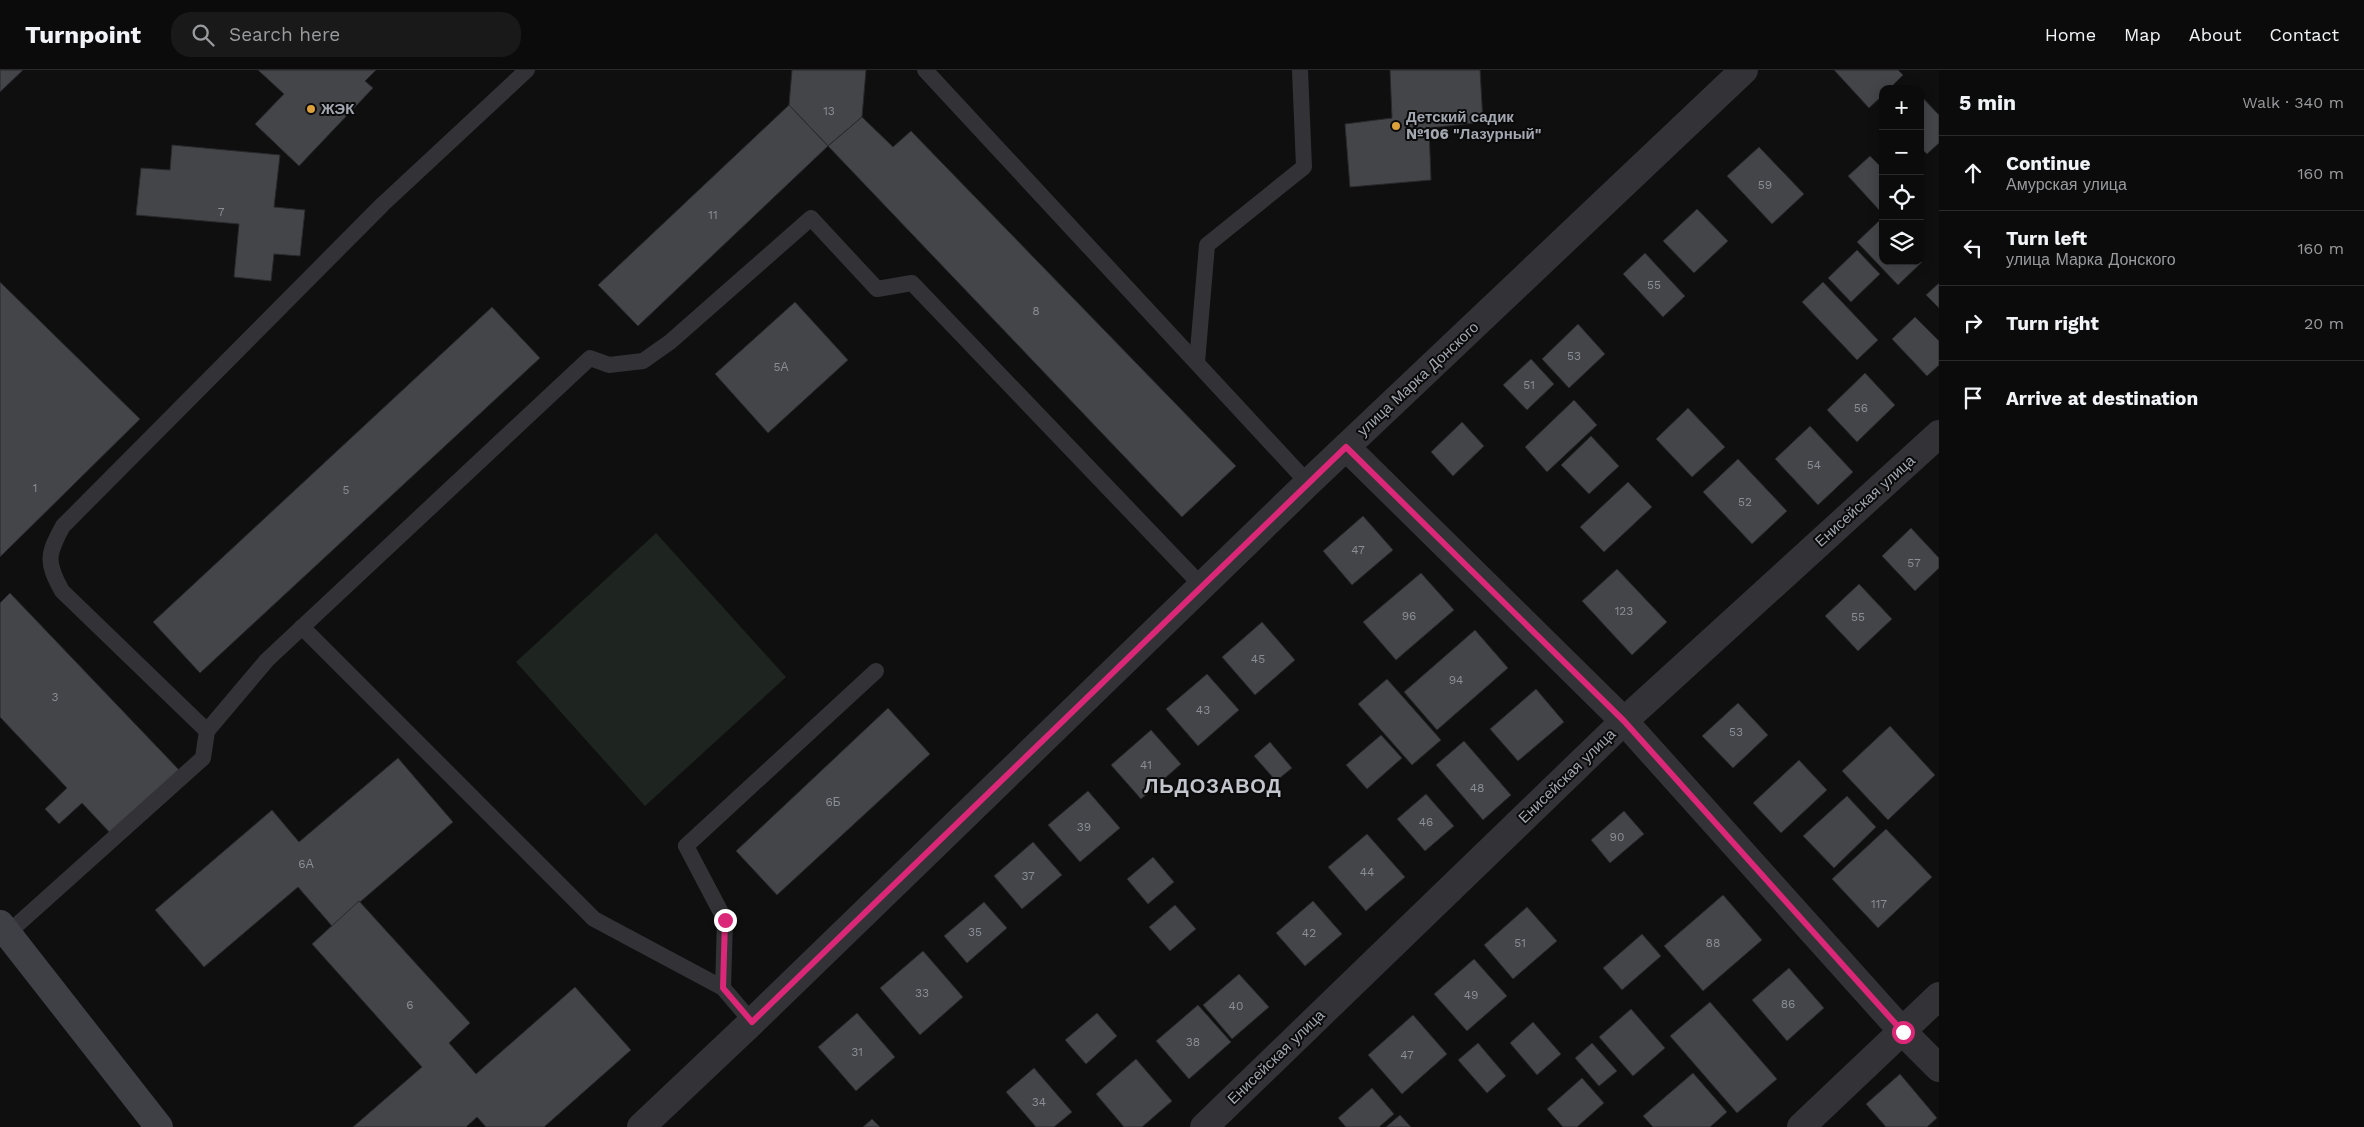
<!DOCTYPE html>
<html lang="en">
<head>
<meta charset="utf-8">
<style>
	body { margin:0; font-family:"Work Sans",sans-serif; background:#19191a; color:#f1f3f6 }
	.controls { position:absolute; right:15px; top:15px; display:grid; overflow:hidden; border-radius:10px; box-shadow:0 2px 12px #0003 }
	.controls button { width:45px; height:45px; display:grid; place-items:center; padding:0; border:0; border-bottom:1px solid #2b2b2d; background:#0b0b0c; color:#f1f3f6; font:25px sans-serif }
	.stop { position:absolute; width:15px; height:15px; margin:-11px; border:4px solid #db2777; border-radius:50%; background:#fff }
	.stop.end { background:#db2777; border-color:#fff; box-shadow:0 1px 5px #0008 }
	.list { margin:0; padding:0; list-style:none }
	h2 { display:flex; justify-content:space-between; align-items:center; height:65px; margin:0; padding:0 20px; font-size:21px }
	h2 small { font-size:16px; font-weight:400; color:#9a9b9d }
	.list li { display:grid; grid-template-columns:32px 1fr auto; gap:15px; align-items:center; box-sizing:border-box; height:75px; padding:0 20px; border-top:1px solid #2b2b2d }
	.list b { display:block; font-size:19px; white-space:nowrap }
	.list p { margin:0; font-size:16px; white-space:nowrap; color:#9a9b9d }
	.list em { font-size:16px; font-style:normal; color:#9a9b9d }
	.icon { flex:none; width:28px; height:28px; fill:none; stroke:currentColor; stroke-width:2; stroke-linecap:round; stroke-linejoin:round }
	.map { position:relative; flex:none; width:1939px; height:1057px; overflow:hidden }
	header { display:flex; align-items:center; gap:30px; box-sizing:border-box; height:70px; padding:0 25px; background:#0b0b0c; border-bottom:1px solid #2b2b2d }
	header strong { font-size:24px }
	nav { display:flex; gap:28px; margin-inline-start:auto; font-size:18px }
	.search { width:350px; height:45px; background:#19191a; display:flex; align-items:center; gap:12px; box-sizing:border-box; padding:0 18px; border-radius:20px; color:#9a9b9d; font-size:19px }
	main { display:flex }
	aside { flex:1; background:#0b0b0c }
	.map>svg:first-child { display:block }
</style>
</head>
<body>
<header>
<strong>Turnpoint</strong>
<div class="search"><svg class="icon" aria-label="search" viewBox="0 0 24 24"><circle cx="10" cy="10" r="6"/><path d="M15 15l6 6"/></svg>Search here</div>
<nav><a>Home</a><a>Map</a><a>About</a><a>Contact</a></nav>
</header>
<main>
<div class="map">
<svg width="1939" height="1057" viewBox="0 0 1939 1057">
	<rect width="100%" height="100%" fill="#0f0f10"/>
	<path fill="#1e241f" d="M656,463l130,144 -141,129 -129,-144z"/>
	<g fill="#434548" stroke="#29292c">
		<path d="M0,0h23l-23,22z"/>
		<path d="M258,0h118l-11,11 8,7 -74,78 -44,-42 29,-30z"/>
		<path d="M792,0h74l-4,47 -34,29 -39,-41z"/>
		<path d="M1390,0h90l3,52 -54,6 2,52 -81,7 -5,-63 47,-6z"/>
		<path d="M1834,0h64l5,5 -14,14h-6v6l-14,13z"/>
		<path d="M1920,25l19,20v28l-12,11 -7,-7z"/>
		<path d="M789,35l39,41 -190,180 -40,-41z"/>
		<path d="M862,47l31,30 18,-16 325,335 -54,51 -354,-371z"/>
		<path d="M172,75l108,10 -6,52 31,3 -5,46 -26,-2 -3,27 -37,-4 5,-53 -103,-9 5,-47 29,2z"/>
		<path d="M1759,77l45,47 -32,30 -45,-48z"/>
		<path d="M1870,86l13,13 -2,43 -33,-36z"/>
		<path d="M1697,139l31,32 -34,32 -31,-32z"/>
		<path d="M1881,149l2,42 39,1 -24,23 -41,-43z"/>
		<path d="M1857,180l23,24 -29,28 -23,-24z"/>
		<path d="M1645,183l40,43 -22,21 -40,-43z"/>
		<path d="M0,212l140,137 -140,138z"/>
		<path d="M1823,212l55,58 -21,20 -55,-58z"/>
		<path d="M1939,213v25l-13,-13z"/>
		<path d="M795,232l53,58 -80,73 -53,-59z"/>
		<path d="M492,237l48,51 -340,315 -47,-51z"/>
		<path d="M1915,247l24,24v24l-12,11 -35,-37z"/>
		<path d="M1578,254l27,30 -36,34 -27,-29z"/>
		<path d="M1531,289l23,25 -27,26 -24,-25z"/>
		<path d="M1865,303l30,32 -38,37 -30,-32z"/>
		<path d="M1574,330l23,25 -50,47 -22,-25z"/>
		<path d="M1688,338l37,39 -33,30 -36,-38z"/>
		<path d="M1462,352l22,24 -31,30 -22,-24z"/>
		<path d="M1810,356l43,46 -35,33 -43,-46z"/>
		<path d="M1591,366l28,30 -30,28 -28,-29z"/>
		<path d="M1738,389l49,52 -35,33 -49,-52z"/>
		<path d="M1628,412l24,25 -48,45 -24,-25z"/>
		<path d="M1363,446l30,34 -41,35 -29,-34z"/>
		<path d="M1911,458l28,30v10l-24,23 -33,-35z"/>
		<path d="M1617,499l50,53 -35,33 -50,-54z"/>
		<path d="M1421,503l33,37 -58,50 -33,-38z"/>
		<path d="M1859,514l33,35 -34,32 -33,-35z"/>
		<path d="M10,523l171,179 -67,65 -32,-34 -23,21 -14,-15 22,-21 -67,-71v-114z"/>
		<path d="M1262,552l33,38 -40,35 -33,-38z"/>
		<path d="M1475,560l33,38 -71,62 -33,-38z"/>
		<path d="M1207,604l32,36 -41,36 -32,-37z"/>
		<path d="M1387,609l54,61 -29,25 -54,-61z"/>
		<path d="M1536,619l28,33 -46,39 -28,-32z"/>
		<path d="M1738,633l30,32 -35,33 -31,-32z"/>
		<path d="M888,638l42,46 -153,141 -41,-44z"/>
		<path d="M1890,656l45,49 -47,45 -46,-49z"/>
		<path d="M1151,660l30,34 -40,35 -30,-34z"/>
		<path d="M1381,665l21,23 -35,31 -21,-24z"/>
		<path d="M1464,671l47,54 -28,25 -47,-55z"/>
		<path d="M1270,672l22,26 -16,13 -22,-25z"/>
		<path d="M398,688l55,64 -121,104 -34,-39 -94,80 -49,-57 117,-100 27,32z"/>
		<path d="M1799,690l28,30 -46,43 -28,-30z"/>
		<path d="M1088,721l32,37 -40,34 -32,-37z"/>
		<path d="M1426,724l28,32 -29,25 -28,-32z"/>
		<path d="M1847,726l29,31 -42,41 -31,-32z"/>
		<path d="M1624,741l20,23 -34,29 -19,-23z"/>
		<path d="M1886,759l46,48 -54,51 -46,-49z"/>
		<path d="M1367,764l38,43 -39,34 -38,-44z"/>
		<path d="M1033,772l29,33 -40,34 -28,-33z"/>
		<path d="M1153,787l21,25 -26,22 -21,-25z"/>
		<path d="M1723,825l39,45 -59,51 -39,-45z"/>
		<path d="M359,831l111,122 -21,20 27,31 99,-87 56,63 -87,77h-58l-9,-10 -11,10h-113l69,-60 -110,-123z"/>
		<path d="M1313,831l29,33 -37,32 -29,-33z"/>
		<path d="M984,832l23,26 -40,35 -23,-27z"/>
		<path d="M1175,835l21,24 -26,22 -21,-24z"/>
		<path d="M1527,837l30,34 -44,38 -29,-34z"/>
		<path d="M1642,864l19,22 -39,34 -19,-22z"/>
		<path d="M923,881l40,46 -43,38 -40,-47z"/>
		<path d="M1474,889l33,37 -40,35 -33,-37z"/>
		<path d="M1789,898l35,40 -37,33 -35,-41z"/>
		<path d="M1239,904l30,33 -37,32 -29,-34z"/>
		<path d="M1710,932l67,77 -40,34 -67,-77z"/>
		<path d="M1198,935l33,37 -42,37 -33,-38z"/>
		<path d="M1631,939l34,39 -32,28 -34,-39z"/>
		<path d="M857,943l38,44 -39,34 -38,-44z"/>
		<path d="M1097,943l20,23 -31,28 -21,-24z"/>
		<path d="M1413,945l34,39 -45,40 -34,-39z"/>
		<path d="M1533,952l28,32 -24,21 -27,-32z"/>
		<path d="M1478,973l28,33 -19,17 -29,-33z"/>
		<path d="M1592,973l25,28 -18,15 -24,-28z"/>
		<path d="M1136,989l36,42 -30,26h-18l-28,-33z"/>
		<path d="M1034,998l38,44 -18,15h-18l-30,-35z"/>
		<path d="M1693,1003l34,39 -17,15h-57l-10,-11z"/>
		<path d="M1900,1004l37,44 -10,9h-41l-20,-23z"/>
		<path d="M1582,1008l22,25 -27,24h-14l-16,-18z"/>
		<path d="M1372,1018l22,26 -15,13h-33l-8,-9z"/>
		<path d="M1400,1045l11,12h-25z"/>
		<path d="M872,1049l8,8h-17z"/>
	</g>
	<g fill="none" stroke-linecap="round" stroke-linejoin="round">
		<g stroke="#333337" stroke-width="16">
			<path d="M925,0l383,413"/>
			<path d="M1197,292l10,-117 97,-78 -4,-97"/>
			<path d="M302,557l292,292 129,69 29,34"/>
			<path d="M207,661l-145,-140c-16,-29 -15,-36 1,-65l320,-322 144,-134"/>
			<path d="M8,863l195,-175 4,-27 60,-71 323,-302 19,7 34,-4 27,-19 141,-124 66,71 35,-6 290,303"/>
			<path d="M723,918l2,-68 -39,-74 190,-175"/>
		</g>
		<g stroke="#333337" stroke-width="28">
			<path d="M1346,377l278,274 279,311 36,36"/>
			<path d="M641,1057l111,-105 556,-539 436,-413"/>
			<path d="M1204,1057l420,-406 315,-287"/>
			<path d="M1801,1057l138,-131"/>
		</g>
		<path stroke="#3f4045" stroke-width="28" d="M0,854l159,203"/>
	</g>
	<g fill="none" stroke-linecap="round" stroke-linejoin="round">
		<path stroke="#db2777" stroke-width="6" d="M725,850l-2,68 29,34 594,-575 278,274 279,311"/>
	</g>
	<g fill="#dca03c" stroke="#0a0a0b" stroke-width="2">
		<circle cx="311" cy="39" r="5"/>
		<circle cx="1396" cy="56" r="5"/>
	</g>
	<g text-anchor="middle" stroke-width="4" stroke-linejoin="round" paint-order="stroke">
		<g font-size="12" fill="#8a8e96">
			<text x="829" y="45">13</text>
			<text x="1765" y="119">59</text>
			<text x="221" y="146">7</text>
			<text x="713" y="149">11</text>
			<text x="1654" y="219">55</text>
			<text x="1036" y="245">8</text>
			<text x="1574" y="290">53</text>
			<text x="781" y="301">5А</text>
			<text x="1529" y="319">51</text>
			<text x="1861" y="342">56</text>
			<text x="1814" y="399">54</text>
			<text x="35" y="422">1</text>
			<text x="346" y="424">5</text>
			<text x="1745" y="436">52</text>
			<text x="1358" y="484">47</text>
			<text x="1914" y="497">57</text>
			<text x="1624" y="545">123</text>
			<text x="1409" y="550">96</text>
			<text x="1858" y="551">55</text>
			<text x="1258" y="593">45</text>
			<text x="1456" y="614">94</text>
			<text x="55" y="631">3</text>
			<text x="1203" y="644">43</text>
			<text x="1736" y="666">53</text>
			<text x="1146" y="699">41</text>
			<text x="1477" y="722">48</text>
			<text x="833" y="736">6Б</text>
			<text x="1426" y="756">46</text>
			<text x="1084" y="761">39</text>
			<text x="1617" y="771">90</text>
			<text x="306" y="798">6А</text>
			<text x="1367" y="806">44</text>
			<text x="1028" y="810">37</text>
			<text x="1879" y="838">117</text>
			<text x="975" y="866">35</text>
			<text x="1309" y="867">42</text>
			<text x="1520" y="877">51</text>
			<text x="1713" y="877">88</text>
			<text x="922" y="927">33</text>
			<text x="1471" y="929">49</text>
			<text x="1788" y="938">86</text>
			<text x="410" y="939">6</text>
			<text x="1236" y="940">40</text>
			<text x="1193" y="976">38</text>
			<text x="857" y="986">31</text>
			<text x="1407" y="989">47</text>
			<text x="1039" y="1036">34</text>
		</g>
		<g font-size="15" font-weight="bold" fill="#a2a7b0" stroke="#0a0a0b" text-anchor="start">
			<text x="321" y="44">ЖЭК</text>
			<text x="1406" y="52">Детский садик<tspan x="1406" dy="17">№106 "Лазурный"</tspan></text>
		</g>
		<g font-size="15" fill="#a2a7b0" stroke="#0a0a0b">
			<text transform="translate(1418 309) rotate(-43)" y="5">улица Марка Донского</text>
			<text transform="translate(1865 431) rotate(-42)" y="5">Енисейская улица</text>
			<text transform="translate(1567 706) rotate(-44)" y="5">Енисейская улица</text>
			<text transform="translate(1276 987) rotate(-44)" y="5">Енисейская улица</text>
		</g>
		<g font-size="20" font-weight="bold" letter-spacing="1" fill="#c2c5cc" stroke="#0a0a0b">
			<text x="1213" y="723">ЛЬДОЗАВОД</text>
		</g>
	</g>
</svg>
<div class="controls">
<button>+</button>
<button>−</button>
<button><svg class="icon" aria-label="locate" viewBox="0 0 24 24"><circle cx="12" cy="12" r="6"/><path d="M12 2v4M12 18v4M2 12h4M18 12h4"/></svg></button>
<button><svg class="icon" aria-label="layers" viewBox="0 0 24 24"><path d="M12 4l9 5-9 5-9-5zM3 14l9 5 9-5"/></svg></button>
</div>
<div class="stop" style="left:1903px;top:962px"></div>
<div class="stop end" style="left:725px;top:850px"></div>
</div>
<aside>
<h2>5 min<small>Walk · 340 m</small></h2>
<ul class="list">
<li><svg class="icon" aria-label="ahead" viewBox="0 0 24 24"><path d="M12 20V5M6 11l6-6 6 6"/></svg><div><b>Continue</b><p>Амурская улица</p></div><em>160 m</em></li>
<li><svg class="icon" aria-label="left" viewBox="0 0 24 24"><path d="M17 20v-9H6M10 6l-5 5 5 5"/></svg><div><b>Turn left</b><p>улица Марка Донского</p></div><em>160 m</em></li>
<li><svg class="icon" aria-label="right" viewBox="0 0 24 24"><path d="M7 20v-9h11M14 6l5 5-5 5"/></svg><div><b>Turn right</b></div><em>20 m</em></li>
<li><svg class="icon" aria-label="arrive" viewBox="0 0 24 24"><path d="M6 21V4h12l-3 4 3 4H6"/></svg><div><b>Arrive at destination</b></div></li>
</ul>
</aside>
</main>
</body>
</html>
